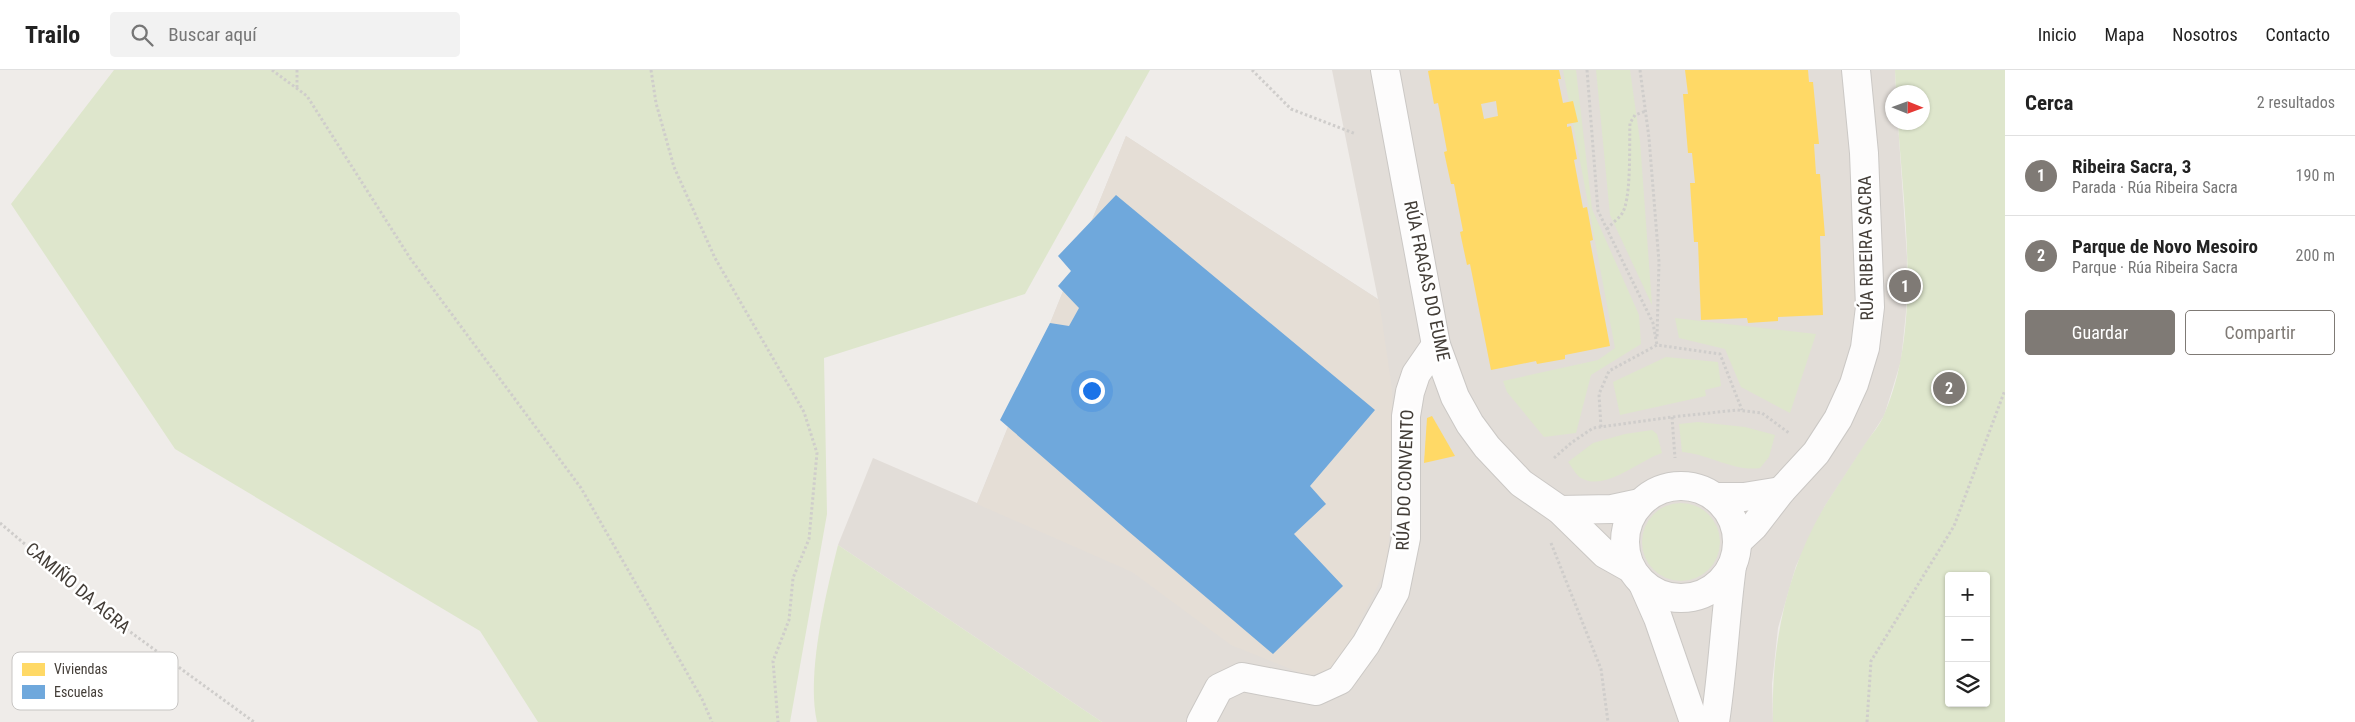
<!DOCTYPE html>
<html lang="es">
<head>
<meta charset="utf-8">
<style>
	body { margin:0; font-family:"Roboto Condensed",sans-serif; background:#f2f2f2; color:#222 }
	.controls { position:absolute; right:15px; bottom:15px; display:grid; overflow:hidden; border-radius:5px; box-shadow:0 1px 4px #0004 }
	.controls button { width:45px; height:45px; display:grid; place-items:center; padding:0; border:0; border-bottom:1px solid #e0e0e0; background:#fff; color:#222; font:25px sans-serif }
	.compass { position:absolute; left:1885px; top:15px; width:45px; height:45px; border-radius:50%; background:#fff; box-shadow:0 1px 4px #0004; rotate:91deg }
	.you { position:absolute; left:1091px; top:320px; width:18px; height:18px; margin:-12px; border:4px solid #fff; border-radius:50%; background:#1a73e8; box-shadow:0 0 0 8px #1a73e833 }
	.badge { display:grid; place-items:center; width:32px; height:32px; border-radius:50%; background:#7f7a75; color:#fff; font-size:16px; font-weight:700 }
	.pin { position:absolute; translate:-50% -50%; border:2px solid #fff; box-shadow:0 1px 5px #0006 }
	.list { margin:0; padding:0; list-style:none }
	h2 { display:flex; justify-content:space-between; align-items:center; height:65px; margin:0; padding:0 20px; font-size:21px }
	h2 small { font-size:16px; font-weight:400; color:#767676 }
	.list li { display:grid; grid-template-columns:32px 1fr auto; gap:15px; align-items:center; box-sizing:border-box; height:80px; padding:0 20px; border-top:1px solid #e0e0e0 }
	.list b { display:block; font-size:19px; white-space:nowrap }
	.list p { margin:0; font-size:16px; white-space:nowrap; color:#767676 }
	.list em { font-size:16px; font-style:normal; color:#767676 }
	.actions { display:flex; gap:10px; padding:15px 20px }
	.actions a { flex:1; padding:11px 0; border:1px solid #7f7a75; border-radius:5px; text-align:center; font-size:18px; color:#7f7a75 }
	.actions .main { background:#7f7a75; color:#fff }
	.icon { flex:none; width:28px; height:28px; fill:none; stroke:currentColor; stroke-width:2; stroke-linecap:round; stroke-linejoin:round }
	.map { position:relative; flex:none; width:2005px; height:652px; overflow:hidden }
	header { display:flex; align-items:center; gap:30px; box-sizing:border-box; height:70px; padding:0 25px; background:#fff; border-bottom:1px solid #e0e0e0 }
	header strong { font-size:24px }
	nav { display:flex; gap:28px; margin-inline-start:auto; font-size:18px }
	.search { width:350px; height:45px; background:#f2f2f2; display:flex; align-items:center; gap:12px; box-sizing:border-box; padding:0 18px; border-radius:5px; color:#767676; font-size:19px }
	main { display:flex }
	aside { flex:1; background:#fff }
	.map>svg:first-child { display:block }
</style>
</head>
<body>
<header>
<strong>Trailo</strong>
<div class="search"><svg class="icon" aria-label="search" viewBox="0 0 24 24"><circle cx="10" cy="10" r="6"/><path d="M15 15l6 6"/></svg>Buscar aquí</div>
<nav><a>Inicio</a><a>Mapa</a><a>Nosotros</a><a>Contacto</a></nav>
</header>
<main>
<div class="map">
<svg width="2005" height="652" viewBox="0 0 2005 652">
	<rect width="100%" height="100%" fill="#efece9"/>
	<path fill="#e2ddd8" d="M1332,0h563l1,22h-4v30l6,1 9,134 -1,55 -5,49 -17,55 -59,90 -29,60 -18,62 -6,56 1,38h-671l-264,-177 35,-87 104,45 149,-367 252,163z"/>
	<path fill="#e5ded6" d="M1126,66l253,164 13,89 1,98 -6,80 -39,79 -17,24 -23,6 -77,-31 -99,-73 -155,-68z"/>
	<g fill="#dee6cc" fill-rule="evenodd">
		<path d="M114,0h1036l-125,224 -201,64 3,156 -37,208h-252l-58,-91 -305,-182 -164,-245z"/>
		<path d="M1563,0h13l16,139 47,106 2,29 -50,31 -15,58 -32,4 -37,-45 -4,-11 95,-21 17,-12z"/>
		<path d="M1596,0h34l10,71 12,164 -42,-90z"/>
		<path d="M1895,0h110v652h-232c-2,-76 13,-152 53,-218 13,-20 26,-40 39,-60 6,-9 15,-19 19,-29 38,-87 20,-200 14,-292l24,-1v-30h-26zM1949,506h37v127h-37z"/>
		<path d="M1675,248l141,16 -26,79 -49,-26 -16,-38 -46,-11z"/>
		<path d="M1666,287l52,5 3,24 -16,4 1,6 -86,19 -7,-33z"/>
		<path d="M1698,352l47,5 30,8 -6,22 -9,11c-26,4 -51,-14 -78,-16l-3,-28z"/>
		<path d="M1652,360l5,4 5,19c-24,8 -57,39 -81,25 -5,-3 -9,-11 -13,-16l25,-19 32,-9z"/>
		<circle cx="1681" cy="472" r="39"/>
		<path d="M838,475l264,177h-285c-11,-48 9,-129 21,-177z"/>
	</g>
	<g fill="#ffd966" fill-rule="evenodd">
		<path d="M1432,0h127l2,9h-3l5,24 10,-2 5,21 -11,2v3l4,-1 6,33 -3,1 9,48 4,-1 6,33 -3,1 20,105 -45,9v4l-28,5 -1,-3 -45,9 -21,-106 -3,1 -7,-33 3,-1 -9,-47h-3l-7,-32 3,-1 -9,-48 -4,1 -6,-33zM1496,31l2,15 -14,3 -3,-15z"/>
		<path d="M1685,0h123l1,12h4l6,62h-5l2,30h4l5,62h-5l3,79 -45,2v4l-30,2 -1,-5 -46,2 -3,-78h-4l-4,-59h5l-3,-30h-4l-5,-59h5z"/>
		<path d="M1432,346l23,40 -31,7 3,-45z"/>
	</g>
	<path fill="#6fa8dc" d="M1116,125l259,215 -65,76 16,18 -32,30 49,52 -70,68 -145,-123 -128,-111 50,-97 19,3 10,-18 -21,-22 13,-15 -13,-15z"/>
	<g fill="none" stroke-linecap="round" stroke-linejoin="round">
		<g stroke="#cbc8c5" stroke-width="30">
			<g id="minor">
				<path d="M1385,0l51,275 19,52 15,27 17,23 34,36 39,27 45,44 25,14"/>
				<circle cx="1681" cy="472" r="56"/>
				<path d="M1715,427h29l37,-6"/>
				<path d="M1560,440l52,-1 28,-6"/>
				<path d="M1737,472l17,-16 27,-35 35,-38 22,-34 16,-35 11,-36 5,-41 -6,-154 -8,-83"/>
				<path d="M1643,514l15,34 36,104"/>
				<path d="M1201,652l18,-34 23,-11 74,14 24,-11 26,-36 29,-52 11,-54v-122l4,-24 6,-18 20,-29"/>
				<path d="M1715,652c8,-52 10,-104 17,-156"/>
			</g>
		</g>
		<g stroke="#cfcdcb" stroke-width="3" stroke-dasharray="2.5 2.5" stroke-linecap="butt">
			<path d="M272,0l35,26 103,162 171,230 121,211 10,23"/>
			<path d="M297,0v19"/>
			<path d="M651,0l5,33 18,64 41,91 89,154 13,41 -8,86 -16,39 -4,42 -16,41 5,61"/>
			<path d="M1252,0l39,39 65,25"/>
			<path d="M1587,0l11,141 55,112 4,22"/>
			<path d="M1640,0l9,68 10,124 -2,75"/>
			<path d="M1607,159c4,-5 10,-9 14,-14 11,-13 8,-72 9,-92l5,-8 11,-4"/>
			<path d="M1672,347l3,41"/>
			<path d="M1601,357l-2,-33 10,-23 48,-26 63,9 22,56"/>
			<path d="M1554,388l17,-15 22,-15 79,-11 65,-7 25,3 27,20"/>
			<path d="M0,453l118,100 136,99"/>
			<path d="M1551,473l50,126 7,53"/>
			<path d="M1867,652l4,-61 83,-135 51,-136"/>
		</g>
		<use href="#minor" stroke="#fdfcfc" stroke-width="28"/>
	</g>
	<g text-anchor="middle" stroke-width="5" stroke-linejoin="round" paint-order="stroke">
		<g font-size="18" fill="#433d37" stroke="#fff">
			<text transform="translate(1866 178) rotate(-91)" y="6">RÚA RIBEIRA SACRA</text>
			<text transform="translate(1427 211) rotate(78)" y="6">RÚA FRAGAS DO EUME</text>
			<text transform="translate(1405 410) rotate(-88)" y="6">RÚA DO CONVENTO</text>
			<text transform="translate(78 518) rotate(40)" y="6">CAMIÑO DA AGRA</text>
		</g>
	</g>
	<rect x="12" y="582" width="166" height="58" rx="8" fill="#fff" stroke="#c7c5c3" stroke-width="1"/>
	<rect x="22" y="593" width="23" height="13" fill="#ffd966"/>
	<rect x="22" y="615" width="23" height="14" fill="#6fa8dc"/>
	<g font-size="14" fill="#433d37">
		<text x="54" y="604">Viviendas</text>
		<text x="54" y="627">Escuelas</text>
	</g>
</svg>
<div class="controls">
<button>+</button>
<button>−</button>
<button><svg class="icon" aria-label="layers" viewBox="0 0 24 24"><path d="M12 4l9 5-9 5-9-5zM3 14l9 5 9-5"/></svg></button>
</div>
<svg class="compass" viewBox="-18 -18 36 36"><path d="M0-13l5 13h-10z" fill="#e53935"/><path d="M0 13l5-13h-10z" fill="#767676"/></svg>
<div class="you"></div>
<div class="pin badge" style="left:1905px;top:216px">1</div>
<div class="pin badge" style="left:1949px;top:318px">2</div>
</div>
<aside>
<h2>Cerca<small>2 resultados</small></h2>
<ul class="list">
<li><span class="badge">1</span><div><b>Ribeira Sacra, 3</b><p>Parada · Rúa Ribeira Sacra</p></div><em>190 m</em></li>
<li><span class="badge">2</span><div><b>Parque de Novo Mesoiro</b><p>Parque · Rúa Ribeira Sacra</p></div><em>200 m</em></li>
</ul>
<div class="actions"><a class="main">Guardar</a><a>Compartir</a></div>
</aside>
</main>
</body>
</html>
